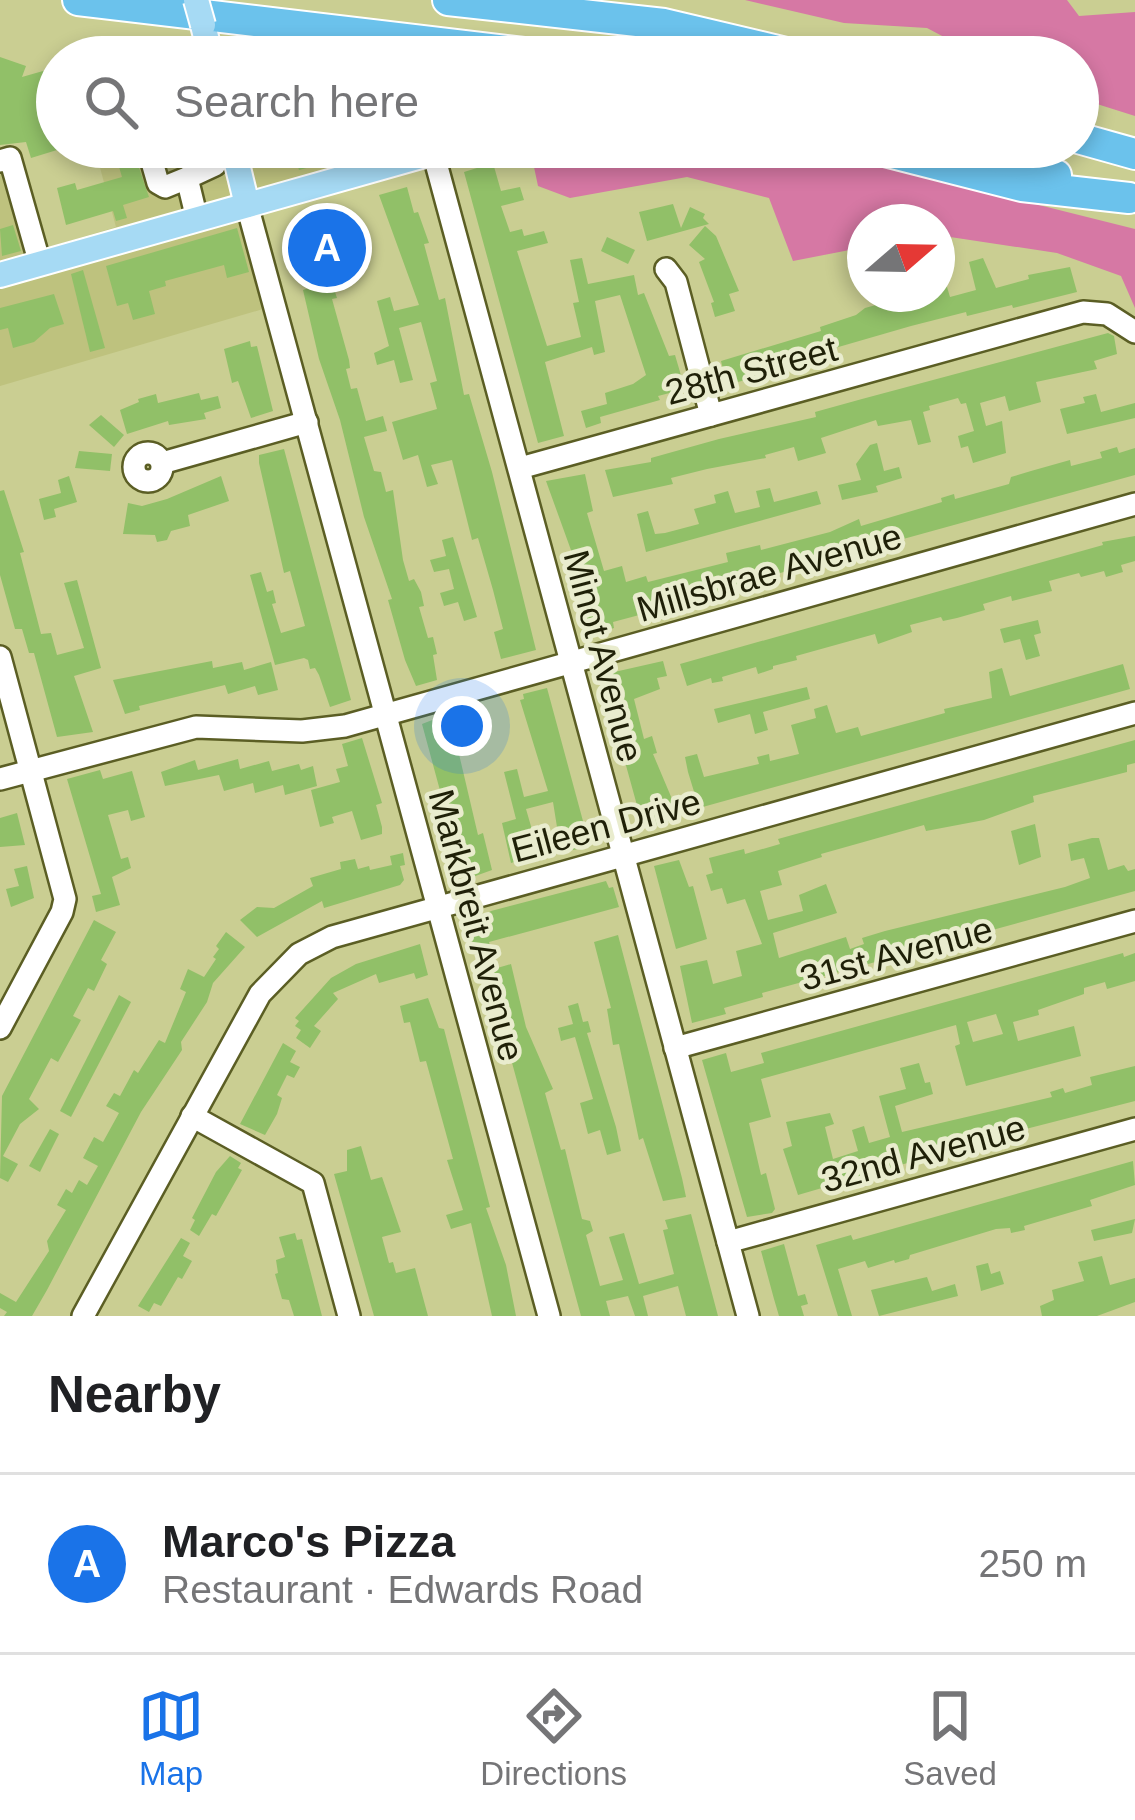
<!DOCTYPE html>
<html lang="en">
<head>
<meta charset="utf-8">
<style>
	body { margin:0; font-family:Arial,sans-serif; background:#f2f2f2; color:#202124 }
	.compass { position:absolute; left:847px; top:204px; width:108px; height:108px; border-radius:50%; background:#fff; box-shadow:0 6px 18px #0003; rotate:70deg }
	.you { position:absolute; left:462px; top:726px; width:42px; height:42px; margin:-30px; border:9px solid #fff; border-radius:50%; background:#1a73e8; box-shadow:0 0 0 18px #1a73e833 }
	.badge { display:grid; place-items:center; width:78px; height:78px; border-radius:50%; background:#1a73e8; color:#fff; font-size:39px; font-weight:700 }
	.pin { position:absolute; translate:-50% -50%; border:6px solid #fff; box-shadow:0 3px 12px #0006 }
	.list { margin:0; padding:0; list-style:none }
	h2 { display:flex; justify-content:space-between; align-items:center; height:156px; margin:0; padding:0 48px; font-size:51px }
	h2 small { font-size:39px; font-weight:400; color:#757577 }
	.list li { display:grid; grid-template-columns:78px 1fr auto; gap:36px; align-items:center; box-sizing:border-box; height:180px; padding:0 48px; border-top:3px solid #e0e0e0 }
	.list b { display:block; font-size:45px; white-space:nowrap }
	.list p { margin:0; font-size:39px; white-space:nowrap; color:#757577 }
	.list em { font-size:39px; font-style:normal; color:#757577 }
	.icon { flex:none; width:66px; height:66px; fill:none; stroke:currentColor; stroke-width:2; stroke-linecap:round; stroke-linejoin:round }
	.map { position:relative; flex:none; width:1135px; height:1316px; overflow:hidden }
	.search { position:absolute; background:#fff; box-shadow:0 6px 18px #0003; left:36px; right:36px; top:36px; height:132px; display:flex; align-items:center; gap:30px; box-sizing:border-box; padding:0 42px; border-radius:66px; color:#757577; font-size:45px }
	.sheet { height:336px; background:#fff }
	nav { display:flex; justify-content:space-around; align-items:center; box-sizing:border-box; height:168px; border-top:3px solid #e0e0e0; background:#fff; font-size:33px; color:#757577 }
	nav a { display:grid; justify-items:center; gap:6px }
	nav .on { color:#1a73e8 }
	.map>svg:first-child { display:block }
</style>
</head>
<body>
<div class="map">
<svg width="1135" height="1316" viewBox="0 0 1135 1316">
	<rect width="100%" height="100%" fill="#cace92"/>
	<g fill="#bec27e">
		<path d="M103,147h114l46,162 -263,77v-213l4,1 22,80 90,-27 -21,-78z"/>
		<path d="M233,147h220l-206,58z"/>
	</g>
	<g fill="#d678a4">
		<path d="M745,0h322l12,16 56,-4v104l-57,-18v-41h-96l-55,-29 -83,-5z"/>
		<path d="M620,147h187l328,82v79l-14,-32 -64,-23 -120,-18v-13h-72v25l-72,14 -24,-63 -82,-21 -117,21 -32,-12 -8,-38 76,6z"/>
	</g>
	<g fill="#91c068" fill-rule="evenodd">
		<path d="M0,57l26,9 -4,11 35,-10v83l-26,8 -5,-16 -26,3z"/>
		<path d="M136,147v12l13,38 -26,8 4,13 -11,3 -3,-10 -47,14 -9,-37 18,-5 2,7 45,-13 -7,-24z"/>
		<path d="M292,147h78l1,4 -72,19z"/>
		<path d="M493,163l8,28 19,-4 4,13 -23,6 9,26 12,-3 2,7 20,-5 4,12 -31,8 30,95 34,-9 -8,-34 6,-1 -9,-42 12,-2 6,26 46,-9 4,20 6,-2 25,63 6,-1 10,34 -27,7 2,4 -60,17 1,6 -15,5 -5,-17 26,-7 -2,-11 28,-9 13,-9 -26,-80 -25,6 10,51 -11,3 -2,-8 -47,15 19,74 -26,7 -74,-271z"/>
		<path d="M407,187l7,26 4,-1 11,31 -5,1 15,56 6,-2 19,97 5,-1 23,78 44,178 -35,9 -7,-27 9,-3 -10,-39 -15,-52 -6,2 -20,-80 -21,5 7,19 -11,3 -9,-32 -15,5 -11,-38 45,-13 -7,-26 7,-2 -16,-59 -22,6 14,52 -13,3 -6,-23 -17,5 -3,-12 15,-7 -12,-45 13,-4 4,14 25,-6 -40,-110z"/>
		<path d="M673,204l8,24 9,-21 15,7 -2,4 6,6 -62,17 -8,-29z"/>
		<path d="M13,225l8,26 -19,5 -2,-27z"/>
		<path d="M705,226l11,10 23,55 -10,3 6,17 -20,6 -4,-14 3,-1 -15,-40 6,-3 -16,-14z"/>
		<path d="M237,228l12,44 -22,6 -3,-13 -59,16 1,5 -17,5 6,23 -22,6 -5,-17 -11,3 -11,-40z"/>
		<path d="M607,237l28,13 -7,14 -27,-13z"/>
		<path d="M983,258l13,30 33,-9 -1,-4 42,-8 7,25 -64,16 -1,-3 -45,11 -1,-4 -55,14 -114,33 2,5 -28,10 -42,10 -3,-3 -5,-20 100,-30 -1,-4 36,-12 9,-7 51,-14h21v-4l10,-3 3,10 26,-7 -7,-28z"/>
		<path d="M83,270l22,78 -15,4 -19,-78z"/>
		<path d="M331,280l6,18 -5,1 17,61 1,8 -4,1 5,20 6,-1 9,33 17,-5 4,15 -23,6 10,34 7,1 5,20 7,-2 10,70 6,21 5,-2 7,13 3,14 -5,1 9,31 5,-1 4,17 -4,1 4,25 -21,6 -11,-26 -17,-60 4,-1 -28,-82 -24,-97 -21,-61 -16,-69z"/>
		<path d="M54,294l10,30 -14,4 -16,14 -21,6 -5,-20 -8,2v-22z"/>
		<path d="M1108,333l6,3 3,18 -23,7 3,8 -61,13 5,20 -32,9 -4,-15 -25,7 6,23 16,-5 4,32 -33,10 -5,-17 -7,2 -3,-12 16,-5 -8,-28 -5,1 -3,-6 -29,8 1,4 -7,2 8,30 -13,3 -7,-25 -33,6 -2,-6 -55,18 5,15 -28,8 -4,-14 -29,8 1,3 -59,11 -36,9 2,6 -60,13 -8,-27 46,-8v-4l68,-19 97,-22 -1,-5 47,-13z"/>
		<path d="M250,341l1,6 6,-1 16,65 -22,7 -13,-37 -6,2 -8,-34z"/>
		<path d="M199,393l2,7 17,-4 3,12 -17,5 2,6 -37,6 -1,-4 -41,13 -7,-24 19,-8 -1,-3 18,-5 2,9z"/>
		<path d="M1096,394l5,18 34,-9v15l-68,16 -7,-25 25,-6 -2,-6z"/>
		<path d="M101,415l23,20 -10,12 -25,-22z"/>
		<path d="M877,443l7,28 15,-4 3,11 -26,8 2,6 -36,8 -4,-15 23,-5 -5,-16 14,-19z"/>
		<path d="M1117,447l2,6 16,-5v27l-478,132 1,3 -45,12 1,6 -19,6 -2,-6 -4,1 -13,-65 -30,-83 39,-7 8,37 -6,2 17,58 18,-5 4,16 20,-6 2,6 80,-20 -2,-9 34,-8 1,5 69,-18 29,-13 2,7 81,-24 -1,-4 13,-4 1,5 54,-15 2,-7 20,-6 39,-11 1,6 31,-8 -2,-6z"/>
		<path d="M284,449l67,251 -21,7 -11,-32 -4,-7 -5,1 -2,-9 -4,-2 -29,7 -25,-90 11,-3 6,20 6,-2 3,13 -4,1 9,29 24,-7 -15,-55 -6,2 -25,-110v-8z"/>
		<path d="M79,451l33,3 -2,17 -35,-3z"/>
		<path d="M69,476l8,26 -23,7 2,8 -12,3 -5,-21 22,-6 -3,-13z"/>
		<path d="M221,476l8,25 -41,14 2,11 -19,5 -4,9 -10,2 -2,-7 -32,-1 5,-31 14,3 25,-7z"/>
		<path d="M770,488l4,14 43,-11 4,13 -175,48 -9,-38 11,-3 7,23 10,-1 34,-9 -5,-15 22,-6 -2,-8 14,-4 7,22 25,-6 -4,-16z"/>
		<path d="M4,490l20,62 -4,1 21,81 10,-1 6,22 27,-7 -20,-65 13,-3 24,88 -27,8 19,56 -36,5 -23,-84h-5l-7,-24h-7l-15,-54v-84z"/>
		<path d="M1135,536v25l-14,4 2,7 -17,5 -2,-6 -23,6 -2,-4 -30,8 3,10 -40,10 -1,-5 -28,8 2,6 -28,8 -14,3 -2,-4 -31,8 2,7 -34,12 -3,-10 -79,22 1,4 -24,6v3l-15,5 -2,-7 -34,10 1,4 -11,2 -1,-5 -24,8 -7,-22 423,-119 -1,-3z"/>
		<path d="M453,537l24,80 -13,4 -6,-19 -14,4 -4,-13 14,-4 -5,-20 -15,3 -4,-12 16,-4 -4,-16z"/>
		<path d="M1038,620l3,13 -7,2 6,21 -14,4 -6,-21 -16,4 -4,-14z"/>
		<path d="M212,661l1,7 29,-6 2,8 27,-8 7,28 -20,5 -3,-9 -27,8 -3,-9 -86,21 1,4 -15,4 -12,-34z"/>
		<path d="M663,661l4,15 -10,2 3,11 -26,10 10,40 8,-3 5,17 -4,1 19,45v22l-25,7 -4,-1 -42,-152z"/>
		<path d="M1123,664l7,25 -431,119 -11,-36 -3,-15 12,-3 7,23 55,-13 -2,-7 12,-3 1,7 29,-7 -8,-29 25,-7 -2,-9 13,-4 9,28 22,-6 3,9 84,-23 -1,-4 48,-11 -3,-26 13,-4 8,28z"/>
		<path d="M807,687l3,12 -47,13 5,18 -13,4 -5,-20 -32,9 -4,-14z"/>
		<path d="M547,688l43,159 -29,5 -8,-50 -27,7 13,45 -28,9 -9,-40 14,-4 -12,-47 13,-3 7,28 24,-6 -28,-91 4,-1 -1,-5z"/>
		<path d="M445,715l10,22 23,98 5,-2 9,37 -25,9 -9,-22 -36,-133z"/>
		<path d="M362,738l20,65 -6,2 6,22v7l-21,6 -9,-29 -20,6 2,6 -14,4 -9,-37 29,-8 -4,-13 12,-3 -6,-22z"/>
		<path d="M1135,740v23l-8,2v7l-94,24 1,6 -50,18 -58,11 -2,-6 -103,29 1,3 -44,14 4,14 -22,6 8,29 35,-9 -4,-16 27,-11 11,29 -64,20 6,25 67,-21 4,12 14,-5 -2,-6 23,-7 180,-44 25,-9 -6,-20 -13,3 -3,-17 24,-6h7l9,32 16,-5 4,6 7,-2v22l-373,102 1,4 -39,11 2,6 -34,9 -12,-57 27,-6 6,24 29,-8 -6,-25 26,-7 -17,-45 -18,5 -5,-16 -11,3 -5,-16 7,-2 -4,-15 35,-9 1,5 35,-10 -2,-5z"/>
		<path d="M238,759l2,10 29,-8 3,10 27,-7 2,6 12,-4 4,20 -32,9 -2,-10 -28,8 -2,-10 -29,8 -5,-16 -54,11 -4,-14 34,-12 3,10z"/>
		<path d="M100,770l3,9 29,-8 13,46 -14,4 -3,-11 -20,5 13,44 7,-2 3,11 -19,9 8,28 -24,7 -4,-16 9,-2 -34,-115z"/>
		<path d="M17,813l8,32 -25,2v-29z"/>
		<path d="M1035,824l6,33 -22,8 -8,-34z"/>
		<path d="M403,853l2,12 -5,1 4,14 -4,5 -76,23 -2,-7 -65,36 -17,-17 17,-13 17,1 39,-22 -3,-8 31,-9 -1,-7 15,-3 3,10 11,-3 1,4 22,-5 -2,-9z"/>
		<path d="M679,860l10,27 4,-1 14,53 -31,10 -22,-83z"/>
		<path d="M27,866l7,32 -23,9 -5,-18 13,-3 -5,-17z"/>
		<path d="M606,881l3,7 4,-1 6,20 -130,35 6,24 -12,3 -17,-41 6,-2 -1,-4 20,-11z"/>
		<path d="M94,920l22,12 -15,28 6,4 -13,27 -6,-3 -15,28 8,4 -23,42 -7,-4 -22,41 10,10 -19,15 -17,32 15,8 -10,18 -8,-4 2,-82z"/>
		<path d="M226,932l19,15 -32,36 -6,19 -26,40 1,8 -41,62 -94,178 -15,26h-28l3,-4 -7,-4v-15l16,9 33,-51 -2,-10 19,-31 -9,-5 9,-16 6,4 7,-13 8,5 11,-19 -15,-8 11,-21 9,5 16,-29 -13,-7 8,-13 6,3 14,-26 4,3 21,-33 6,3 21,-51 -6,-3 8,-20 16,8 12,-18 -3,-2 6,-8 -3,-3z"/>
		<path d="M618,935l64,243 4,19 -23,4 -20,-63 -4,2 -20,-96 -6,1 -6,-36 4,-1 -17,-66z"/>
		<path d="M420,944l8,31 -12,4 -2,-6 -35,10 -3,-9 -43,19 5,6 -24,27 7,5 -11,17 -14,-10 5,-8 -6,-4 4,-5 -4,-3 36,-40 25,-14z"/>
		<path d="M1123,953l1,4 11,-4v28l-28,8 -2,-7 -21,6v6l-46,16 1,5 -26,7 5,19 56,-15 7,30 -115,30 -11,-40 5,-2 -4,-19 -195,54 10,38 -22,6 12,52 5,-2 9,36 -3,4 -25,4 -45,-157 24,-7 5,19 33,-9 -3,-10zM996,1014l7,20 -30,8 -6,-20z"/>
		<path d="M511,964l15,63 27,62 -8,4 16,57 4,-1 17,70 8,2 3,10 -7,4 14,51 23,-6 -14,-43 15,-4 15,51 35,-10 -11,-44 5,-1 -3,-9 26,-6 27,102h-32l-8,-30 -35,10 5,20h-13l-7,-20 -22,5 4,15h-29l-94,-345z"/>
		<path d="M119,995l12,7 -60,115 -11,-6z"/>
		<path d="M428,998l11,30 5,1 46,178 -4,1 20,57 10,51h-24l-21,-93 -20,6 -5,-14 17,-5 -16,-50 6,-1 -27,-98 -6,1 -10,-40 -6,1 -4,-17z"/>
		<path d="M578,1003l5,19 5,-1 3,11 -4,1 29,94 5,24 -14,4 -7,-25 -12,4 -8,-31 13,-4 -18,-62 -14,4 -3,-13 15,-4 -5,-18z"/>
		<path d="M283,1043l13,8 -6,11 10,5 -6,11 -7,-3 -10,20 5,3 -5,16 -12,21 -25,-11z"/>
		<path d="M919,1063l6,20 5,-1 3,12 -38,12 7,26 150,-35 -2,-5 13,-4 2,5 27,-8 -2,-8 45,-11v35l-125,32 -212,62 -15,-46 9,-3 -6,-24 44,-9 4,11 -9,3 8,32 25,-8 -6,-21 12,-4 5,17 21,-6 -11,-41 27,-7 -6,-21z"/>
		<path d="M50,1129l9,5 -19,38 -11,-6z"/>
		<path d="M361,1146l10,34 11,-3 19,55 -19,5 7,26 4,-1 3,11 19,-5 13,48h-54l-40,-142 13,-3v-21z"/>
		<path d="M230,1156l11,7 -3,5 4,2 -26,46 -4,-2 -13,22 -9,-6 5,-10 -3,-2 24,-46z"/>
		<path d="M1133,1161l2,24 -45,15 2,6 -68,20 1,4 -14,3 -1,-5 -14,1 -86,26 -1,4 -14,4 -1,-3 -26,8 -3,-7 -27,8 14,47h-14l-22,-71 35,-10 2,5z"/>
		<path d="M1135,1219l-3,14 -38,8 -3,-11z"/>
		<path d="M295,1233l2,7 5,-1 20,77h-28l-5,-16 -7,-1 -7,-25 3,-1 -2,-13 9,-3 -6,-20z"/>
		<path d="M181,1238l9,5 -7,13 9,5 -10,18 -4,-2 -17,29 -7,-3 -5,9 -11,-6z"/>
		<path d="M784,1244l14,52 7,-2 3,10 -7,2 3,10h-25l-5,-17 -13,-48z"/>
		<path d="M1102,1256l8,29 25,-7v24l-38,14h-55l-2,-10 14,-6 -2,-10 32,-9 -6,-19z"/>
		<path d="M988,1263l3,11 9,-3 4,13 -23,7 -5,-25z"/>
		<path d="M927,1277l5,14 23,-7 3,12 -79,20 -8,-26z"/>
	</g>
	<g fill="none" stroke-linecap="round" stroke-linejoin="round">
		<g stroke="#a8ab76" stroke-width="21" stroke-dasharray="21 10" stroke-linecap="butt">
			<path d="M190,147l5,16"/>
			<path d="M170,149l7,21"/>
		</g>
		<g stroke="#5b5e24" stroke-width="26">
			<g id="minor">
				<path d="M154,147l-4,8 8,28 7,4 22,-9"/>
				<path d="M169,147l1,2"/>
				<path d="M433,152l315,1164"/>
				<path d="M0,161l10,-3 30,106"/>
				<path d="M247,205l302,1111"/>
				<path d="M197,219l-10,-41 28,-13"/>
				<path d="M666,269l10,13 35,133"/>
				<path d="M311,270l40,-11 -11,-39"/>
				<circle cx="148" cy="467" r="14"/>
				<path d="M162,463l145,-41"/>
				<path d="M520,468l563,-156 24,2 28,18"/>
				<path d="M0,657l65,242 -3,13 -62,116"/>
				<path d="M0,779l196,-52 106,4 43,-5 790,-222"/>
				<path d="M675,1048l460,-127"/>
				<path d="M192,1116l121,67 36,133"/>
				<path d="M728,1242l407,-113"/>
				<path d="M83,1316l177,-322 39,-40 33,-17 803,-224"/>
			</g>
		</g>
		<g stroke="#fff" stroke-width="28">
			<g id="major">
				<path d="M203,25l8,32"/>
				<path d="M233,147l14,58"/>
				<path d="M0,275l453,-128"/>
			</g>
		</g>
		<g stroke="#fff" stroke-width="34">
			<g id="highway">
				<path d="M78,0l480,57"/>
				<path d="M448,0l216,24 139,33"/>
				<path d="M1078,138l57,16"/>
				<path d="M869,147l153,39 107,12"/>
				<path d="M964,147l92,28"/>
			</g>
		</g>
		<use href="#minor" stroke="#fff" stroke-width="21"/>
		<use href="#major" stroke="#a6daf4" stroke-width="24"/>
		<use href="#highway" stroke="#6bc2ec" stroke-width="30"/>
		<g stroke="#fff" stroke-width="28" stroke-linecap="butt">
			<path id="major-bridge" d="M196,0l7,25"/>
		</g>
		<use href="#major-bridge" stroke="#a6daf4" stroke-width="24"/>
	</g>
	<g text-anchor="middle" stroke-width="9" stroke-linejoin="round" paint-order="stroke">
		<g font-size="36" fill="#1f2008" stroke="#e9ecce">
			<text transform="translate(751 370) rotate(-15)" y="13">28th Street</text>
			<text transform="translate(769 572) rotate(-16)" y="13">Millsbrae Avenue</text>
			<text transform="translate(604 656) rotate(75)" y="13">Minot Avenue</text>
			<text transform="translate(606 825) rotate(-15)" y="13">Eileen Drive</text>
			<text transform="translate(477 925) rotate(75)" y="13">Markbreit Avenue</text>
			<text transform="translate(896 953) rotate(-15)" y="13">31st Avenue</text>
			<text transform="translate(923 1153) rotate(-15)" y="13">32nd Avenue</text>
		</g>
	</g>
</svg>
<svg class="compass" viewBox="-18 -18 36 36"><path d="M0-13l5 13h-10z" fill="#e53935"/><path d="M0 13l5-13h-10z" fill="#757577"/></svg>
<div class="you"></div>
<div class="pin badge" style="left:327px;top:248px">A</div>
<div class="search"><svg class="icon" aria-label="search" viewBox="0 0 24 24"><circle cx="10" cy="10" r="6"/><path d="M15 15l6 6"/></svg>Search here</div>
</div>
<section class="sheet">
<h2>Nearby<small></small></h2>
<ul class="list">
<li><span class="badge">A</span><div><b>Marco's Pizza</b><p>Restaurant · Edwards Road</p></div><em>250 m</em></li>
</ul>
</section>
<nav>
<a class="on"><svg class="icon" aria-label="map" viewBox="0 0 24 24"><path d="M3 6l6-2 6 2 6-2v14l-6 2-6-2-6 2zM9 4v14M15 6v14"/></svg>Map</a>
<a><svg class="icon" aria-label="directions" viewBox="0 0 24 24"><path d="M12 3l9 9-9 9-9-9zM9 14v-3h6M13 9l2 2-2 2"/></svg>Directions</a>
<a><svg class="icon" aria-label="saved" viewBox="0 0 24 24"><path d="M7 4h10v16l-5-4-5 4z"/></svg>Saved</a>
</nav>
</body>
</html>
